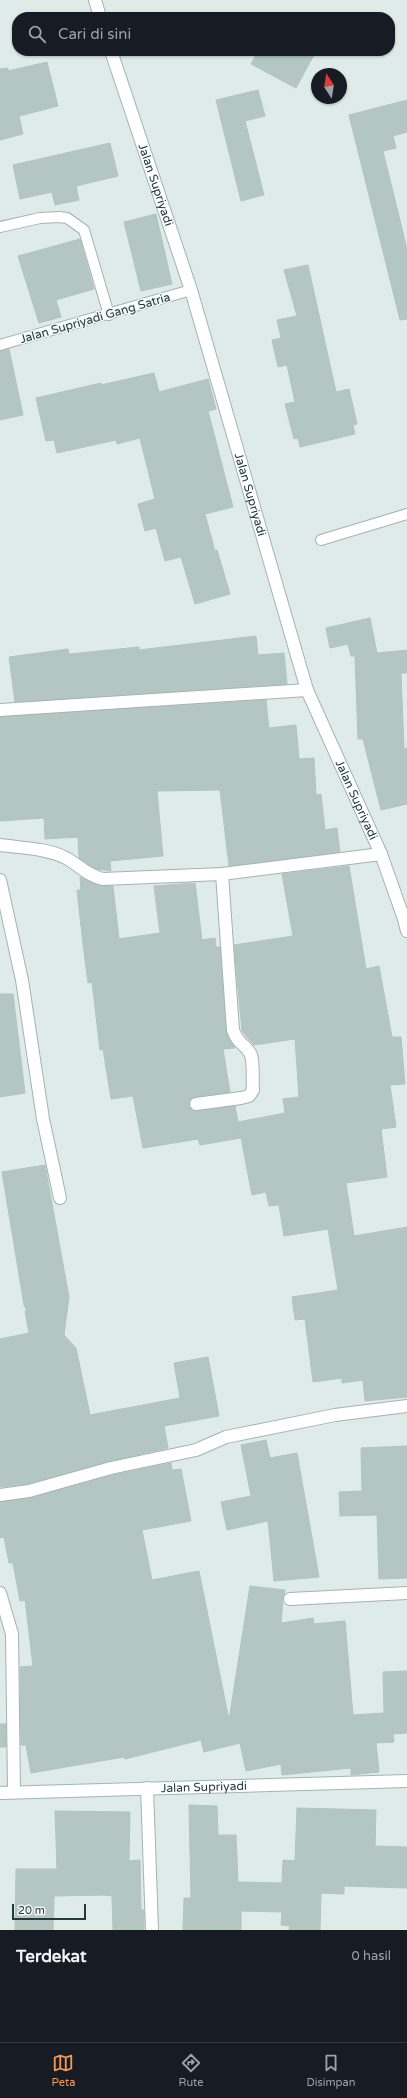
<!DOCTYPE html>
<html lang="id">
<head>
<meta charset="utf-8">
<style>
	body { margin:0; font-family:"Varela Round",sans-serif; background:#20242c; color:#f1f3f6 }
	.compass { position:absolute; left:311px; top:68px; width:36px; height:36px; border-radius:50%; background:#171b24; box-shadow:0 1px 3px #0004; rotate:348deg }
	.scale { position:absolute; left:12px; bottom:10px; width:74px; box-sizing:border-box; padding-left:4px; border:2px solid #203b39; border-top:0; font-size:11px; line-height:14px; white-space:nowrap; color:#203b39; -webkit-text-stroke:3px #f0f7f5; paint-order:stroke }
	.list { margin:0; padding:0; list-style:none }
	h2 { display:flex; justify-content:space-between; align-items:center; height:52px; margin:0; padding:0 16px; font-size:17px }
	h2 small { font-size:13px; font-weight:400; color:#9ea1a6 }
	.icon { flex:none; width:22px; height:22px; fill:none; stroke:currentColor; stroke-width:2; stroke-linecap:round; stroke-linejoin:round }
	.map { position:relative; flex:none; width:407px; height:1930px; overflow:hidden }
	.search { position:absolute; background:#171b24; box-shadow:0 1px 3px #0004; left:12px; right:12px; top:12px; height:44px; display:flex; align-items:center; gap:10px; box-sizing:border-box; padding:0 14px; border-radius:16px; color:#9ea1a6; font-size:15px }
	.sheet { height:112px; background:#171b24 }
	nav { display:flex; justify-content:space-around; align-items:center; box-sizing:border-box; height:56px; border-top:1px solid #363941; background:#171b24; font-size:11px; color:#9ea1a6 }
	nav a { display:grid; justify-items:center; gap:2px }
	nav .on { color:#f69a52 }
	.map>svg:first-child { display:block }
</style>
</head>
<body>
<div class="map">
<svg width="407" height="1930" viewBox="0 0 407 1930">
	<rect width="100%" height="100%" fill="#dfebe8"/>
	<g fill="#b4c6c2" stroke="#b1c5c0">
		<path d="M258,51h58l-20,37 -45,-24z"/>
		<path d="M47,62l11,44 -39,10 4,18 -23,6v-71l8,-1v3z"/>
		<path d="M258,90l7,26 -20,5 19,74 -23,6 -25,-101z"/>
		<path d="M407,100v32l-14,4 3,12 -13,3 24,98v70l-7,1 -51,-205z"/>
		<path d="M110,143l8,33 -42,10 3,14 -24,5 -3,-13 -32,7 -7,-34z"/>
		<path d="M156,214l16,70 -31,7 -17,-69z"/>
		<path d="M80,239l14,50 -38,11 5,17 -22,6 -21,-67z"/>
		<path d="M308,265l28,127 13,-3 8,35 -4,1 2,9 -55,13 -2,-9 -4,1 -9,-35 10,-2 -8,-37 -9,2 -6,-27 9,-2 -4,-18 20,-4 -13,-46z"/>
		<path d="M9,349l14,66 -23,5v-69z"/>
		<path d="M154,373l5,19 49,-13 8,30 -8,2 25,96 -28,7 10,37 2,-1 13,44 -35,10 -14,-47 -16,4 -9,-33 -11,3 -7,-27 17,-5 -15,-61 -23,6 -1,-4 -59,13 -3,-13 -8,1 -10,-43 65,-15v2z"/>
		<path d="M370,618l7,35 30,-3v23h-6l3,76 3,-1v56l-26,6 -18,-71h-5l-3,-83h-4l-3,-12 -18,4 -4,-20z"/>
		<path d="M256,636l2,19 26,-2 3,31 -272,18 -6,-45 59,-8 1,5 70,-7v3z"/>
		<path d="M266,700l3,28 27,-3 3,34 15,-1 2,37 5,-1 4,36 12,-2 3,24 -111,14 -9,-76 -63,1 6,65 -53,5 1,10 -15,-2 -17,-11 -1,-21 -33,2 -1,-21 -44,3v-104z"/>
		<path d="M349,866l17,103 13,-3 13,71h9l4,47 -15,1 6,42 -15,2 6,48 -41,6 8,53 53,-9v170l-42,4 -2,-21 -21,3v-5l-29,4 -8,-63 -10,1 -3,-23 46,-7 -10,-61 -44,7 -5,-31 -10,1 -3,-14 -14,3 -14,-73 47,-9 -2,-14 16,-2 -4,-58 -41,6 -12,-14 -8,-86 59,-9 -11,-62z"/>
		<path d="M80,877l16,8 17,1 6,53 41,-6 -6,-47 41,-3 7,57 13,-2 1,9h4l6,84 9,17 -12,1 7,43 -35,5 -6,4v4l4,6h4l38,-5 6,32 -41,7 -2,-6 -55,9 -10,-52 -22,3 -8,-50 -3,1 -8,-68 -4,1 -5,-39 -6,-54h4z"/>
		<path d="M0,994h13l12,99 -25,4z"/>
		<path d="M45,1165l24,132 -5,38 12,13 14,67 90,-17 -6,-35 34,-6 11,59 -55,10 4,22 -59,13 -82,23 -27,3v-148l29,-6 -4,-22h2l-3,-6 -22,-133z"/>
		<path d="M266,1440l4,18 27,-5 22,124 -45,4 -6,-60 -41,9 -6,-28 30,-6 -10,-51z"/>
		<path d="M407,1446v132l-28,1 -2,-64 -37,1 -1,-24 23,-1 -1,-43z"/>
		<path d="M171,1463l1,7 9,-1 10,52 -49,9 10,50 47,-9 30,149 21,-134 35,4 -2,9 -2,24 32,-5 1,6 31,-3 8,94 31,-2 -1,-41 24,-1v62l-14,1 1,8 -18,1 3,29 -28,3v-7l-69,7 -1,-11 -35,7 -6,-28 -36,9 -3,-12 -76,19 -1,-2 -93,16 -5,-28h-5l-1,-78 13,-1 -8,-66 -5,1 -7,-38h-4l-5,-26 -4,1v-36l31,-4 82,-23z"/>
		<rect x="0" y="1724" width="6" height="23"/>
		<path d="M189,1805l28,1 1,29h18l2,47 44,1 1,-23 12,1 2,-53 79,2 -1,36 32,1v41l-63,-2v8l-23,-1 -1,37h-31l1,-4 -9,-1 1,-13 -41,-1v19h-58l1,-32h7z"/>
		<path d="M55,1811l75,1 -1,49 11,-1 1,50h3v20h-31l-1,-34 -8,-1 -50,1 -1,34h-38l1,-61h41z"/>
	</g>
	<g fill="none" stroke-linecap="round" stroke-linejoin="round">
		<g stroke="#a2b3b0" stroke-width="12">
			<g id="service">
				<path d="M0,227l40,-9 19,-1 8,1 17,12 25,85"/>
				<path d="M0,345l191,-55"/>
				<path d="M321,540l86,-26"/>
			</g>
		</g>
		<g stroke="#a2b3b0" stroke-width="14">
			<g id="minor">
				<path d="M95,0l5,17"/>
				<path id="s1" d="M111,51l80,239 116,400 74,164 23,65 3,12"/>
				<path d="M0,710l307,-20"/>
				<path d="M0,845c21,3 47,3 66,13 14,8 22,18 37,21l119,-5 159,-20"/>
				<path d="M0,880l22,100 21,139 17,79"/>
				<path d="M196,1104l45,-6 8,-2 4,-6c-1,-10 1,-25 -2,-35 -4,-10 -14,-11 -18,-25l-11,-156"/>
				<path d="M0,1495l29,-4 82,-23 85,-18 30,-13 109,-22 72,-9"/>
				<path d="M0,1593l12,41 2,157"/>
				<path d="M290,1599l117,-6"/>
				<path d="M147,1788l5,142"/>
			</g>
		</g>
		<g stroke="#9eb7b3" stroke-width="14">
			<g id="secondary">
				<path id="s2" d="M0,1793l407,-12"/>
			</g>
		</g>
		<use href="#service" stroke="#fff" stroke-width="10"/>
		<use href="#minor" stroke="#fff" stroke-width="12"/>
		<use href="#secondary" stroke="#fff" stroke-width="12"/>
	</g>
	<g text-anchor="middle" stroke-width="3" stroke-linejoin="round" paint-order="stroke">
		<g font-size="12" fill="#203b39" stroke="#f0f7f5">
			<text dy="4" stroke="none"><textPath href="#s1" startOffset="141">Jalan Supriyadi</textPath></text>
			<text transform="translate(95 318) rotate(-16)" y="4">Jalan Supriyadi Gang Satria</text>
			<text dy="4" stroke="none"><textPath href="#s1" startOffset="465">Jalan Supriyadi</textPath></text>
			<text dy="4" stroke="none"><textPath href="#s1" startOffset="789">Jalan Supriyadi</textPath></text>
			<text dy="4" stroke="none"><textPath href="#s2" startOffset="204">Jalan Supriyadi</textPath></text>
		</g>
	</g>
</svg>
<svg class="compass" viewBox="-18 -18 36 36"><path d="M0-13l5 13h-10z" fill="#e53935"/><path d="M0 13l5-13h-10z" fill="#9ea1a6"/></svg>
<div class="scale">20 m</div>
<div class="search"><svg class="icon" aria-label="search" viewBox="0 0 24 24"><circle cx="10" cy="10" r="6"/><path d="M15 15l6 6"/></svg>Cari di sini</div>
</div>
<section class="sheet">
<h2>Terdekat<small>0 hasil</small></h2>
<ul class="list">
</ul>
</section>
<nav>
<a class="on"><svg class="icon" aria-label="map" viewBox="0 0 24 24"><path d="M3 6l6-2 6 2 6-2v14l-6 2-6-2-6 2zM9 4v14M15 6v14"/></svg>Peta</a>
<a><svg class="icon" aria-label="directions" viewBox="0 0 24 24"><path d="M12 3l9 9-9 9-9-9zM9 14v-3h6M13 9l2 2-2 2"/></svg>Rute</a>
<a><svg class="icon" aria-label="saved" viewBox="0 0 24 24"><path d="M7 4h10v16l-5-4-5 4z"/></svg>Disimpan</a>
</nav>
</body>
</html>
